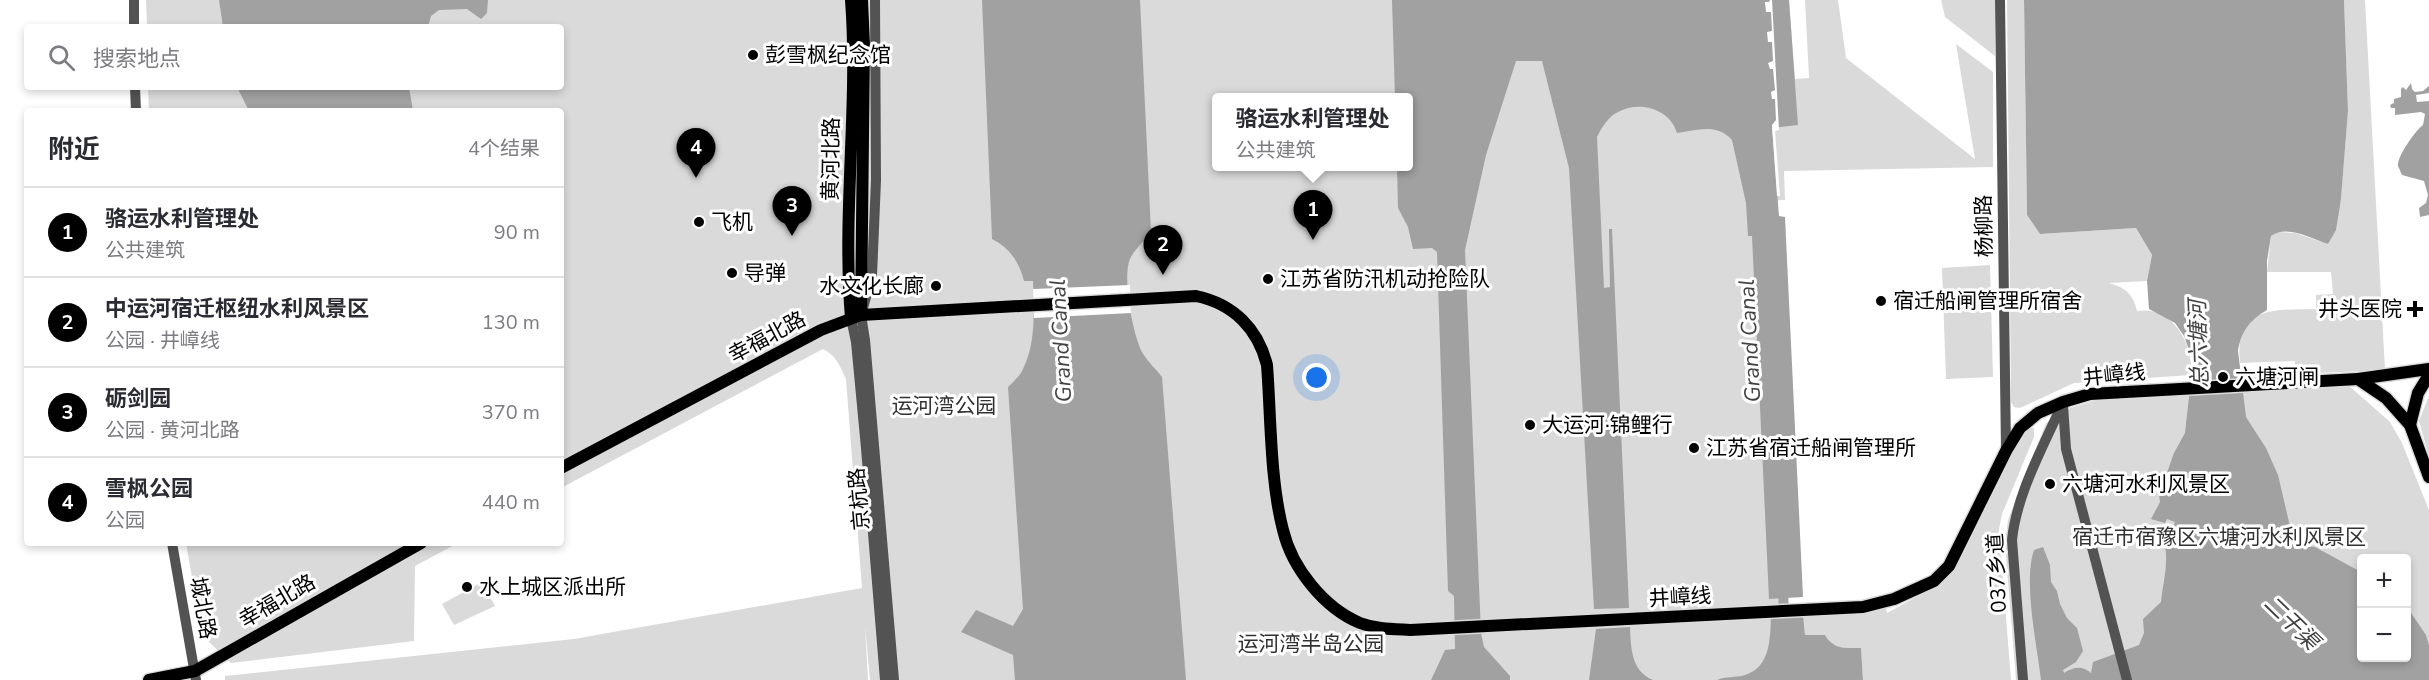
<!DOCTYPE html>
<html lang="zh">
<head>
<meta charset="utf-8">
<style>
	body { margin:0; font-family:"Nunito Sans","Noto Sans SC",sans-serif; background:#f7f7f7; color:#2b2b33 }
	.controls { position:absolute; right:18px; bottom:18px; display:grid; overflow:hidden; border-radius:6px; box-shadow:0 3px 9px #0003 }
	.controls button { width:54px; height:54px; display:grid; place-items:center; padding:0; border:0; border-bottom:2px solid #e1e1e2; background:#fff; color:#2b2b33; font:30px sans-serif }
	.you { position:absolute; left:1317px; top:378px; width:21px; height:21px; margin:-15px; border:4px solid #fff; border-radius:50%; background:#1a73e8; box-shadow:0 0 0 9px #1a73e833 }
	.badge { display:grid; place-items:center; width:39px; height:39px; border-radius:50%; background:#000; color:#fff; font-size:20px; font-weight:700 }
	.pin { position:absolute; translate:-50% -50px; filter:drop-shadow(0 2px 3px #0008) }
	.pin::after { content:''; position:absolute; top:32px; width:21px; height:18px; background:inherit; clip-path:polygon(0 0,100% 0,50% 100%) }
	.popup { position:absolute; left:1212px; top:93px; width:201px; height:78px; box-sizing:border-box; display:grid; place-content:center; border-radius:6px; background:#fff; filter:drop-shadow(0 2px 4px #0005); font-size:20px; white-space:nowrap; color:#7c7c81 }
	.popup b { font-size:22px; color:#2b2b33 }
	.popup::after { content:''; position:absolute; left:50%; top:100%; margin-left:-12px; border:12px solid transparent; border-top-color:#fff }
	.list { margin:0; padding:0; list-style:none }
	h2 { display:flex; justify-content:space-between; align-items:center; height:78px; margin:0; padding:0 24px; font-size:26px }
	h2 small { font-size:20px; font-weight:400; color:#7c7c81 }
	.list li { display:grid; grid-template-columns:39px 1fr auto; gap:18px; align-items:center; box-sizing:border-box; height:90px; padding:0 24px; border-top:2px solid #e1e1e2 }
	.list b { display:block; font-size:22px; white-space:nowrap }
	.list p { margin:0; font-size:20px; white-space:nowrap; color:#7c7c81 }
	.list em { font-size:20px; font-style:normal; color:#7c7c81 }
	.icon { flex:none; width:33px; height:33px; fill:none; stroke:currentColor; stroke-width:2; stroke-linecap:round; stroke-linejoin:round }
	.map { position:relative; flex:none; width:2429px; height:680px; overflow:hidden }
	.search { position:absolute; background:#fff; box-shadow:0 3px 9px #0003; left:24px; top:24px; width:540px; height:66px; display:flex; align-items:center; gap:15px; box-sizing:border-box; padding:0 21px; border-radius:6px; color:#7c7c81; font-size:22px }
	.panel { position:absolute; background:#fff; box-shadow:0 3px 9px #0003; left:24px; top:108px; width:540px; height:438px; border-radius:6px }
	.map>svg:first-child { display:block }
</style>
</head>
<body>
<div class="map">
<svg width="2429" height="680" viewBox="0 0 2429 680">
	<rect width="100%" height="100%" fill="#fff"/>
	<g fill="#dadada" fill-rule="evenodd">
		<path d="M146,0h1643l6,79 14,-1 -4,-78h33l8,58 129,101 -19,-115 37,28v95l-209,4 1,29 -22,1 21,479h-914l-5,-54 3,54h-643v-4l349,-37 288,-51 -16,-209c-6,-13 -10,-24 -23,-30l-262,139v-377h-412l-1,-24h413v-60h-414zM1217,98h192v68h-192z"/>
		<path d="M1941,0h54v56l-50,-39z"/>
		<path d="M2007,0h17l3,215 13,19 96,-6 16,27 -5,26 -38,2c17,5 24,11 28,28 35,-6 57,33 54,64l-117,8 -54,25 -6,-1 -3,-5z"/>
		<path d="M2344,0h21l20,370 -90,4v-13l-55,2c-6,-58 35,-53 76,-54v-14l17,-1 -2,-22h-64l4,-36 6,-4 18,1 33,11 13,-45 7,-88z"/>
		<path d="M1990,265l3,112 -47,2 -4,-111z"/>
		<path d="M2347,384l43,38 12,21 27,67v170h-413l-11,-136 3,-24 38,-97 24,-15 28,-8zM2362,558h44v100h-44z"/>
		<path d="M2429,396v60l-10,-35z"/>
		<path d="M2030,428h4v9l-32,77 -3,15 12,151h-148l-2,-31c-16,-1 -27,1 -36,-14h-20l-2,-21 83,-5 1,4 42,-23 32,-32 60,-122z"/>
		<path d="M186,543h272l-43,23 -1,75 -183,22 -22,-21 -8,-13z"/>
		<path d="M482,582l13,24 -41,19 -12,-21z"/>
	</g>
	<g fill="#a1a1a1">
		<path d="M219,0h269l-1,13 -6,6 -14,-10 -28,1 -8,6 -3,11h-205z"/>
		<path d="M982,0h158l11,232c-6,8 -15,16 -20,25 -10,17 2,78 11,95 5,9 14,17 20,25l24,303h-171l-2,-25 -52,-23 15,-22 37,16 10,-17 -15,-222c5,-5 12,-11 15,-18 13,-26 11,-59 10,-88h-9c-5,-19 -14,-33 -32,-42z"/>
		<path d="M1392,0h397l9,125 -26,3 7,88 6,1 18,380 -34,2 -17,-363h-4l-2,-33 -14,-63c-15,-17 -35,-10 -55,-7 -7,-24 -37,-33 -59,-21 -10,5 -16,15 -21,25l7,151 6,-1 -1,-58h3l17,379 -35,1 -25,-441 -27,-107h-26l-30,94 -21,95 16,383 3,14 26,29v4h-79l14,-30 10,-1 -1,-53 -6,-5 -11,-339 -5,-4 -19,1 -5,-22 -10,-19 -1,-41 12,-1v-68l-14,-1z"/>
		<path d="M2024,0h320l4,111 -7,88 -5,31 -8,14c-16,-5 -41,-20 -57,-8l-4,25v49c-17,10 -26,21 -29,41l8,66 20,31 12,27 14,60 7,10 16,2 46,25 1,86h44l1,-51 19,28 3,10v35h-388c-4,-35 -18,-98 -7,-130l9,-3 7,18 1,17 6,9 3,13 7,14 10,10 6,23 -7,11 -13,8 1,3c9,-6 18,-8 27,0l2,-11 46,-17 5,-12 -1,-14 18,-17c2,-21 11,-50 -1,-69l1,-7 3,1 -1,4 8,2 4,-11 -8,-3 -2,4 -14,-4 9,-17 -1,-7 15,-42 11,-20 8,-72 -9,-25 -9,-13 -26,-14 -2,-28 5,-26 -16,-27 -96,6 -13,-19z"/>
		<path d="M2411,83l1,6 3,3 8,-1 6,-5v7l-13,2 1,7 12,-1v114l-9,2 -1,-9 7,-5 2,-8 -4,-14 -22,-6c-1,-2 -3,-7 -4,-9 -1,-10 18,-36 25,-41l2,-11 -4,-2 -26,3v-7h-4l-1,-3 4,-2v-4l7,-2v-8l2,-2 3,3z"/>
		<path d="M237,87h172l4,24h-164z"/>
		<path d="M1803,614l2,21h20c9,15 20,13 36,13l2,32h-146c8,-4 19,-2 28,-5 26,-8 25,-37 26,-59z"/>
		<path d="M1630,627c1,21 1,44 23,53h-64l7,-51z"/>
	</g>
	<g fill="#fff">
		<path d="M1770,0h2l7,130 -4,1 5,65h-3l-5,-71 4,-5 -1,-21h-3l-1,-7 4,-2 -2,-21h-3l-2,-6 5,-2 -1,-19h-4l-1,-10 5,-1 -1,-19h-5l-1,-10h4z"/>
		<path d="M1130,285l1,28 -97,5 -1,-29z"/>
	</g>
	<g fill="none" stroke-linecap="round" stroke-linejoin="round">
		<path stroke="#a1a1a1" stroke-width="10" d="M1783,584l1,36"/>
		<g stroke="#dbdbdb" stroke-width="15">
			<g id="major">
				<path d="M851,0c8,106 -9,212 0,318"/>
				<path d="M861,315l3,-270 -2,-45"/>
				<path d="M2358,379l28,19 24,27 19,52"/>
				<path d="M2410,425l8,-32 11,-18"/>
				<path d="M561,468l260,-138 40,-15 335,-19c38,8 62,33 71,69 4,53 3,115 16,165 9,38 41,78 77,93 16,6 33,6 50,7l453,-23 31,-8 40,-18 15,-15 57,-115 14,-23 18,-15 25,-11 27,-8 268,-15 71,-10"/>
				<path d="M149,680l46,-9 226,-128"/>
			</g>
		</g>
		<g stroke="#535353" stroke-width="10">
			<path d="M134,0v27"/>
			<path d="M875,0l1,180 -4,96 -11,39 4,25 29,340"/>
			<path d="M2000,0l6,451"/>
			<path d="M135,87l1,24"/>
			<path d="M851,318l5,24 10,106 19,232"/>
			<path d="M2063,405l3,44 61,231"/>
			<path d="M172,543l24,137"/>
			<path d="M2023,680l-11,-140c5,-48 32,-94 51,-138"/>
		</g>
		<use href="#major" stroke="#000" stroke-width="12"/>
	</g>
	<g fill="#000" stroke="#fff" stroke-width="2">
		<circle cx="753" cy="55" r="6"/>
		<circle cx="699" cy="222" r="6"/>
		<circle cx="732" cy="273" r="6"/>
		<circle cx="1268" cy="279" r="6"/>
		<circle cx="936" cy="286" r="6"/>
		<circle cx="1881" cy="301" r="6"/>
		<path d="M2412 300h6v6h6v6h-6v6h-6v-6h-6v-6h6z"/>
		<circle cx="2223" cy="377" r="6"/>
		<circle cx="1530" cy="425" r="6"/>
		<circle cx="1694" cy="448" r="6"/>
		<circle cx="2050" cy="484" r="6"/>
		<circle cx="467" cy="587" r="6"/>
	</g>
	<g text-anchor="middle" stroke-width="6" stroke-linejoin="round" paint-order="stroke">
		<g font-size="21" fill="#000" stroke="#fff" text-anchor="start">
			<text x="765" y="62">彭雪枫纪念馆</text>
			<text x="711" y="229">飞机</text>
			<text x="744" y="280">导弹</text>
			<text x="1280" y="286">江苏省防汛机动抢险队</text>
			<text x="924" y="293" text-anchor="end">水文化长廊</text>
			<text x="1893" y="308">宿迁船闸管理所宿舍</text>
			<text x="2402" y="316" text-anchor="end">井头医院</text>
			<text x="2235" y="384">六塘河闸</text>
			<text x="1542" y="432">大运河·锦鲤行</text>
			<text x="1706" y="455">江苏省宿迁船闸管理所</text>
			<text x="2062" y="491">六塘河水利风景区</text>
			<text x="479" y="594">水上城区派出所</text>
		</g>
		<g font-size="21" fill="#000" stroke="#fff">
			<text transform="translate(831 159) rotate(-89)" y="7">黄河北路</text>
			<text transform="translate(1984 226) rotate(-91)" y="7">杨柳路</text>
			<text transform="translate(767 337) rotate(-28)" y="7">幸福北路</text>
			<text transform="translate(2114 375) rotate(-6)" y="7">井嶂线</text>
			<text transform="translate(859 499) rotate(-95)" y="7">京杭路</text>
			<text transform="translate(1997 573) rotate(-93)" y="7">037乡道</text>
			<text transform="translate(1680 597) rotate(-3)" y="7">井嶂线</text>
			<text transform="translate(277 601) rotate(-30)" y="7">幸福北路</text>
			<text transform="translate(203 608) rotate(80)" y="7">城北路</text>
		</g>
		<g font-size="21" fill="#313131" stroke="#fff">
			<text x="944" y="413">运河湾公园</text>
			<text x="2219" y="544">宿迁市宿豫区六塘河水利风景区</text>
			<text x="1311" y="651">运河湾半岛公园</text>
		</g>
		<g font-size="22" font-style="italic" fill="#424242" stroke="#fff">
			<text transform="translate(1060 341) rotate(-93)" y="8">Grand Canal</text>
			<text transform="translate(1749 341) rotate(-93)" y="8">Grand Canal</text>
			<text transform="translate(2198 344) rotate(-92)" y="8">总六塘河</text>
			<text transform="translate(2292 622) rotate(44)" y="8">二干渠</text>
		</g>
	</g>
</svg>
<div class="controls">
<button>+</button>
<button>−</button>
</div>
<div class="you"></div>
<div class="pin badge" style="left:1313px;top:240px">1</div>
<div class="popup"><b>骆运水利管理处</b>公共建筑</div>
<div class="pin badge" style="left:1163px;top:275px">2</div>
<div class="pin badge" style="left:792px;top:236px">3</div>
<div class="pin badge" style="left:696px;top:178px">4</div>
<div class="search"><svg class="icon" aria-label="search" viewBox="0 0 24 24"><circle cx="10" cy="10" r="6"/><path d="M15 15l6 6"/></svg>搜索地点</div>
<section class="panel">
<h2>附近<small>4个结果</small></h2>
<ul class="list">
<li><span class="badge">1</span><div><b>骆运水利管理处</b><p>公共建筑</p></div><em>90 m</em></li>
<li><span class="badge">2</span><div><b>中运河宿迁枢纽水利风景区</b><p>公园 · 井嶂线</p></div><em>130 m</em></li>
<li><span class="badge">3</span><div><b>砺剑园</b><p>公园 · 黄河北路</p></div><em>370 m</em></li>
<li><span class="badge">4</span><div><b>雪枫公园</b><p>公园</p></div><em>440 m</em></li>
</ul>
</section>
</div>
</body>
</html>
